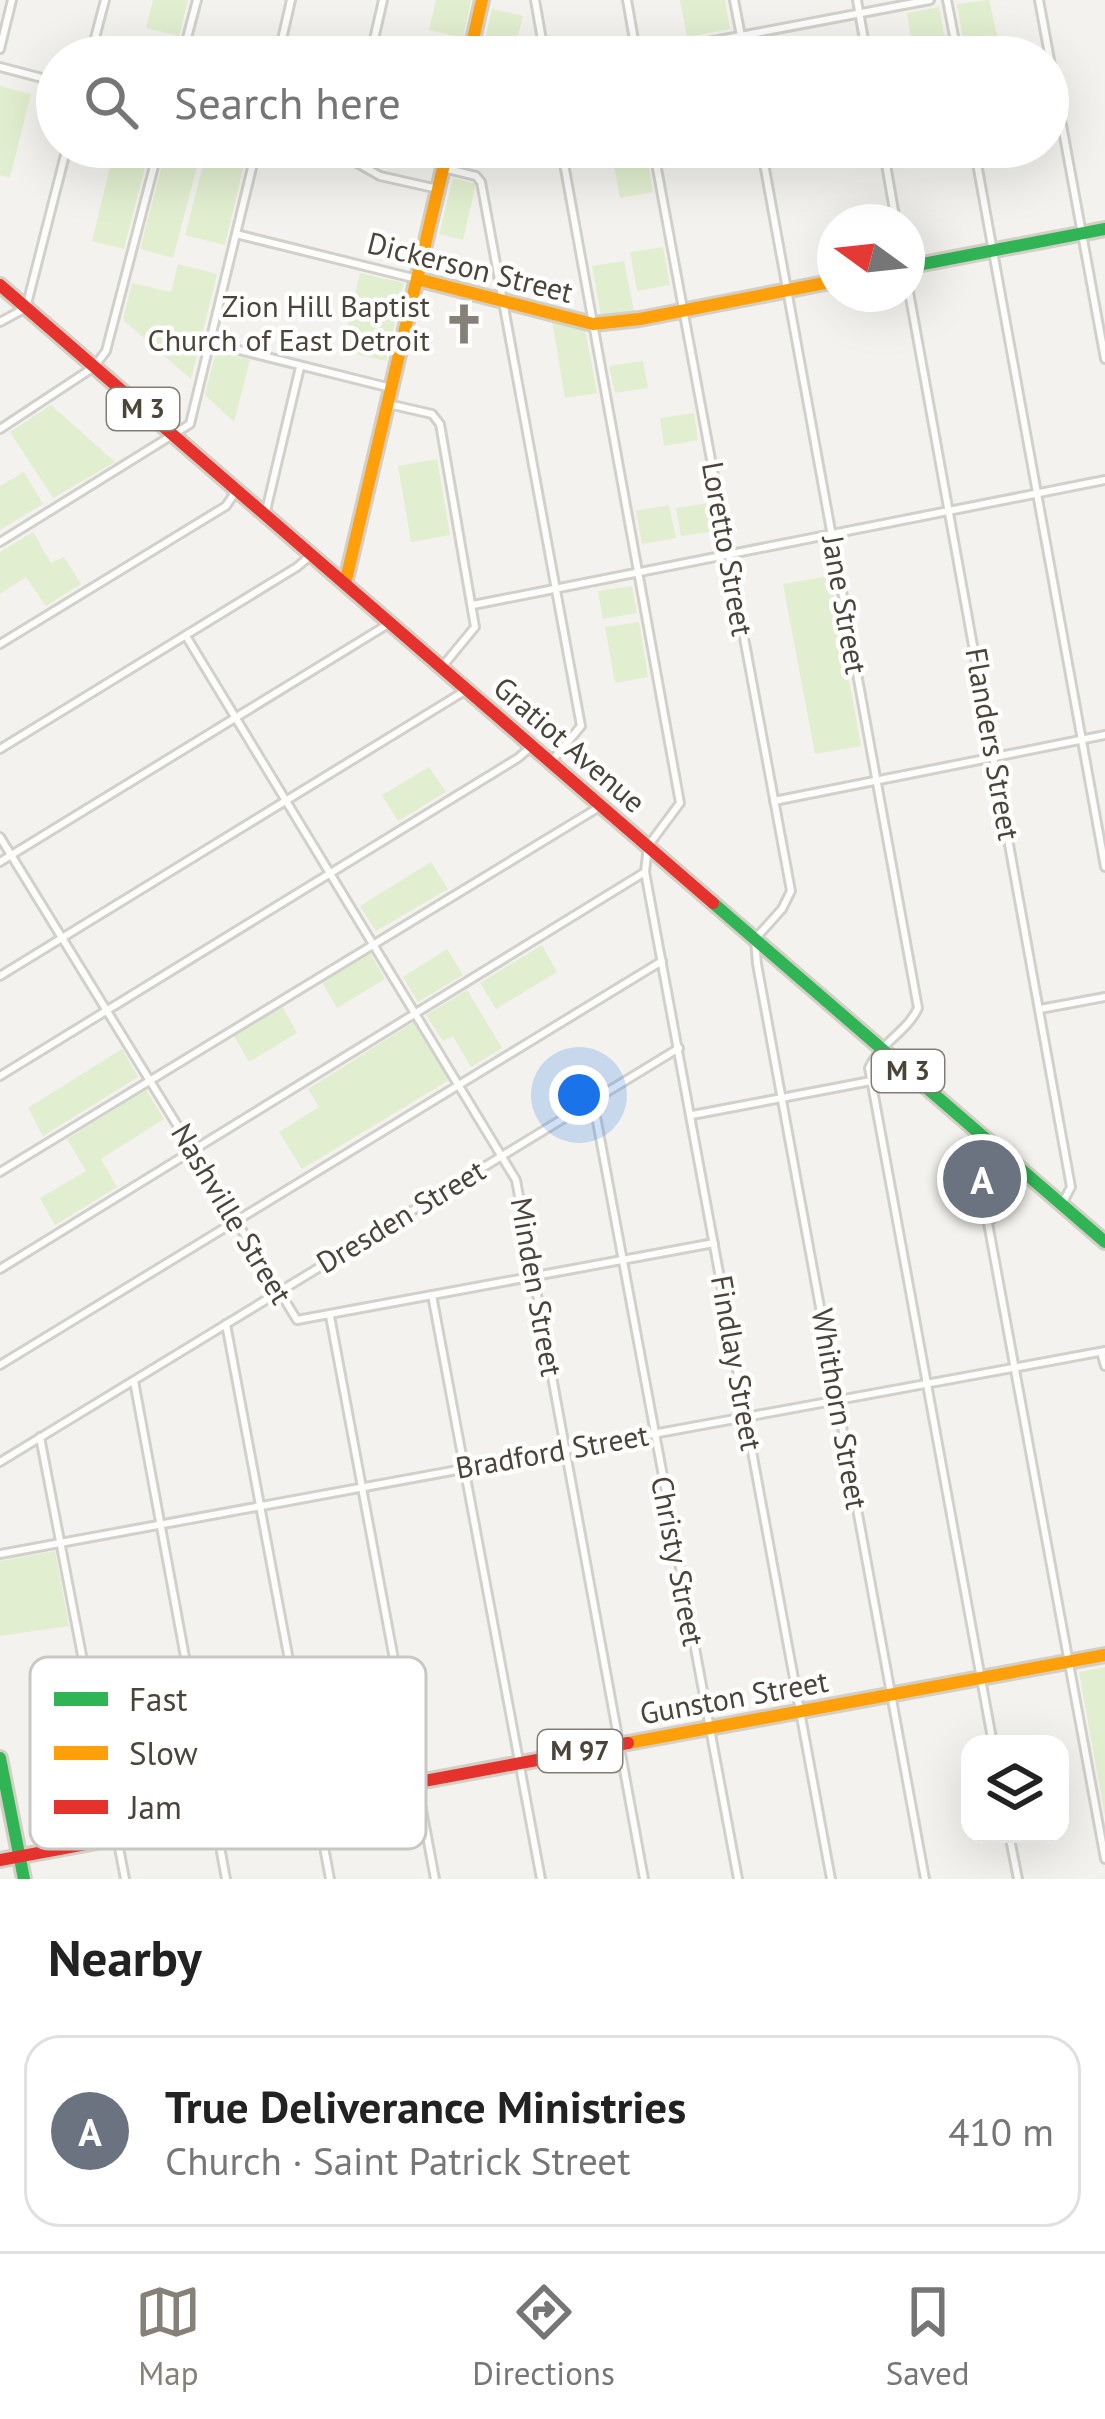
<!DOCTYPE html>
<html lang="en">
<head>
<meta charset="utf-8">
<style>
	body { margin:0; font-family:"PT Sans",sans-serif; background:#f2f2f2; color:#222 }
	.controls { position:absolute; right:36px; bottom:36px; display:grid; overflow:hidden; border-radius:24px; box-shadow:0 12px 48px #0002 }
	.controls button { width:108px; height:108px; display:grid; place-items:center; padding:0; border:0; border-bottom:3px solid #e0e0e0; background:#fff; color:#222; font:60px sans-serif }
	.compass { position:absolute; left:817px; top:204px; width:108px; height:108px; border-radius:50%; background:#fff; box-shadow:0 12px 48px #0002; rotate:285deg }
	.you { position:absolute; left:579px; top:1095px; width:42px; height:42px; margin:-30px; border:9px solid #fff; border-radius:50%; background:#1a73e8; box-shadow:0 0 0 18px #1a73e833 }
	.badge { display:grid; place-items:center; width:78px; height:78px; border-radius:50%; background:#868178; color:#fff; font-size:39px; font-weight:700 }
	.pin { position:absolute; translate:-50% -50%; border:6px solid #fff; box-shadow:0 3px 12px #0006 }
	.list { margin:0; padding:0; list-style:none }
	h2 { display:flex; justify-content:space-between; align-items:center; height:156px; margin:0; padding:0 48px; font-size:51px }
	h2 small { font-size:39px; font-weight:400; color:#767676 }
	.list li { display:grid; grid-template-columns:78px 1fr auto; gap:36px; align-items:center; box-sizing:border-box; height:192px; margin:0 24px 24px; padding:0 24px; border:3px solid #e0e0e0; border-radius:36px }
	.list b { display:block; font-size:45px; white-space:nowrap }
	.list p { margin:0; font-size:39px; white-space:nowrap; color:#767676 }
	.list em { font-size:39px; font-style:normal; color:#767676 }
	.icon { flex:none; width:66px; height:66px; fill:none; stroke:currentColor; stroke-width:2; stroke-linecap:round; stroke-linejoin:round }
	.map { position:relative; flex:none; width:1105px; height:1879px; overflow:hidden }
	.search { position:absolute; background:#fff; box-shadow:0 12px 48px #0002; left:36px; right:36px; top:36px; height:132px; display:flex; align-items:center; gap:30px; box-sizing:border-box; padding:0 42px; border-radius:66px; color:#767676; font-size:45px }
	.sheet { height:372px; background:#fff }
	nav { display:flex; justify-content:space-around; align-items:center; box-sizing:border-box; height:168px; border-top:3px solid #e0e0e0; background:#fff; font-size:33px; color:#767676 }
	nav a { display:grid; justify-items:center; gap:6px }
	nav .on { color:#868178 }
	.map>svg:first-child { display:block }
</style>
</head>
<body>
<div class="map">
<svg width="1105" height="1879" viewBox="0 0 1105 1879">
	<rect width="100%" height="100%" fill="#f4f2ee"/>
	<g fill="#e1eecf">
		<path d="M153,0h35l-9,36 -33,-8z"/>
		<path d="M436,0h35l-8,38 -34,-8z"/>
		<path d="M680,0h45l5,29 -43,8z"/>
		<path d="M989,0l9,39 -34,6 -7,-41z"/>
		<path d="M939,7l8,42 -33,5 -7,-41z"/>
		<path d="M492,9l31,7 -10,41h-32z"/>
		<path d="M0,86l31,8 -21,84 -10,-3z"/>
		<path d="M115,147h35l-26,102 -32,-8z"/>
		<path d="M208,147h40l-23,98 -40,-10z"/>
		<path d="M645,147l8,45 -33,6 -9,-49z"/>
		<path d="M165,154l33,9 -25,95 -33,-9z"/>
		<path d="M453,178l23,6 -13,56 -24,-6z"/>
		<path d="M663,247l7,38 -33,6 -7,-39z"/>
		<path d="M624,261l10,50 -33,5 -9,-50z"/>
		<path d="M178,264l39,10 -26,105 -68,-59 9,-37 39,9z"/>
		<path d="M360,273l44,10 -18,78 -44,-10z"/>
		<path d="M552,320l33,9 12,64 -32,5z"/>
		<path d="M216,351l34,9 -16,62 -29,-27z"/>
		<path d="M643,361l5,27 -33,5 -6,-27z"/>
		<path d="M51,405l64,57 -62,36 -43,-66z"/>
		<path d="M694,413l4,27 -34,6 -4,-28z"/>
		<path d="M437,459l13,76 -39,7 -13,-76z"/>
		<path d="M24,472l19,32 -43,26v-44z"/>
		<path d="M710,503l5,28 -34,5 -5,-28z"/>
		<path d="M669,505l7,33 -34,6 -6,-33z"/>
		<path d="M33,532l18,31 13,-6 17,27 -35,22 -20,-29 -26,17v-42z"/>
		<path d="M830,576l31,170 -46,8 -32,-170z"/>
		<path d="M632,586l5,27 -34,6 -5,-28z"/>
		<path d="M639,622l9,55 -33,6 -10,-56z"/>
		<path d="M429,767l17,25 -48,29 -16,-26z"/>
		<path d="M431,862l17,27 -72,42 -16,-25z"/>
		<path d="M542,945l15,27 -61,37 -16,-26z"/>
		<path d="M447,949l16,26 -45,27 -15,-25z"/>
		<path d="M370,953l15,26 -48,29 -15,-26z"/>
		<path d="M467,990l35,58 -31,19 -18,-31 -10,5 -17,-26z"/>
		<path d="M282,1006l15,27 -48,29 -15,-26z"/>
		<path d="M414,1022l35,58 -147,89 -23,-37 40,-25 -11,-18z"/>
		<path d="M122,1049l16,28 -95,59 -15,-28z"/>
		<path d="M146,1090l18,29 -63,40 16,28 -62,38 -15,-27 46,-27 -19,-32z"/>
		<path d="M55,1551l14,75 -69,10v-75z"/>
		<path d="M1105,1667v149l-26,-144z"/>
	</g>
	<g fill="none" stroke-linecap="round" stroke-linejoin="round">
		<g stroke="#d2d0cb" stroke-width="12">
			<g id="street">
				<path d="M535,0l10,57"/>
				<path d="M627,0l10,57"/>
				<path d="M734,0l11,57"/>
				<path d="M857,0l10,57"/>
				<path d="M947,0l11,57"/>
				<path d="M1039,0l66,359"/>
				<path d="M0,49l12,-49"/>
				<path d="M90,57l15,-57"/>
				<path d="M182,57l15,-57"/>
				<path d="M278,57l13,-57"/>
				<path d="M370,57l13,-57"/>
				<path d="M629,57l301,-57"/>
				<path d="M0,67l57,15"/>
				<path d="M319,147l19,5 42,24 58,13"/>
				<path d="M561,147l119,656 -32,43 -3,26 186,1007"/>
				<path d="M653,147l138,744 -9,18 -27,30 2,25 168,915"/>
				<path d="M761,147l157,861c-11,24 -38,35 -49,60l124,676"/>
				<path d="M883,147l13,75"/>
				<path d="M974,147l131,720"/>
				<path d="M443,168l33,8 5,6 100,544 -30,36"/>
				<path d="M236,234l181,45"/>
				<path d="M907,281l164,906 -9,17"/>
				<path d="M0,322l26,-14 41,-161"/>
				<path d="M211,343l180,45"/>
				<path d="M388,404l44,10 8,10 35,203 -33,40"/>
				<path d="M0,429l94,-62 12,-16 53,-204"/>
				<path d="M265,515l35,-148"/>
				<path d="M0,542l190,-118 67,-277"/>
				<path d="M473,605l632,-125"/>
				<path d="M186,636l330,544 128,699"/>
				<path d="M0,644l226,-138 10,-15"/>
				<path d="M0,749l297,-182 14,-12"/>
				<path d="M774,801l331,-66"/>
				<path d="M0,837l297,483 417,-77"/>
				<path d="M0,862l390,-239"/>
				<path d="M0,976l468,-287"/>
				<path d="M1040,1009l65,-12"/>
				<path d="M0,1076l518,-318 14,-12"/>
				<path d="M593,1100l145,779"/>
				<path d="M692,1115l179,-34"/>
				<path d="M0,1172l601,-366"/>
				<path d="M1026,1174l-38,49 117,636"/>
				<path d="M0,1269l645,-397"/>
				<path d="M432,1295l109,584"/>
				<path d="M330,1316l105,563"/>
				<path d="M226,1324l104,555"/>
				<path d="M1101,1352l4,14"/>
				<path d="M0,1365l662,-404"/>
				<path d="M134,1381l92,498"/>
				<path d="M40,1437l85,442"/>
				<path d="M0,1462l679,-414"/>
				<path d="M0,1554l1105,-203"/>
				<path d="M1009,1834l9,45"/>
			</g>
		</g>
		<g stroke="#d3cfc5" stroke-width="18">
			<g id="fast">
				<path d="M907,267l198,-38"/>
				<path d="M713,903l392,339"/>
				<path d="M0,1758l24,121"/>
			</g>
		</g>
		<g stroke="#d3cfc5" stroke-width="18">
			<g id="slow">
				<path d="M469,57l13,-57"/>
				<path d="M417,279l176,45 47,-5 195,-38"/>
				<path d="M345,584l103,-437"/>
				<path d="M628,1743l477,-88"/>
			</g>
		</g>
		<g stroke="#d3cfc5" stroke-width="18">
			<g id="jam">
				<path d="M0,285l713,618"/>
				<path d="M0,1860l628,-117"/>
			</g>
		</g>
		<use href="#street" stroke="#fdfdfc" stroke-width="6"/>
		<use href="#fast" stroke="#30b455" stroke-width="12"/>
		<use href="#slow" stroke="#ff9f0a" stroke-width="12"/>
		<use href="#jam" stroke="#e5322d" stroke-width="12"/>
	</g>
	<defs>
		<g id="church-bare" transform="scale(3.24)"><path d="M-1.2-6h2.4v3.5h3.3v2.4h-3.3V6h-2.4V-.1h-3.3v-2.4h3.3Z" fill="#868178" stroke="#fff" stroke-width="2.5" paint-order="stroke"/></g>
	</defs>
	<g fill-rule="evenodd">
		<use href="#church-bare" x="464" y="324"/>
	</g>
	<g text-anchor="middle" stroke-width="9" stroke-linejoin="round" paint-order="stroke">
		<g fill="#fff" stroke="#817c74" stroke-width="3">
			<rect x="107" y="388" width="72" height="42" rx="9"/>
			<rect x="872" y="1050" width="72" height="42" rx="9"/>
			<rect x="538" y="1730" width="84" height="42" rx="9"/>
		</g>
		<g font-size="27" font-weight="bold" fill="#4b4439">
			<text x="143" y="418">M 3</text>
			<text x="908" y="1080">M 3</text>
			<text x="580" y="1760">M 97</text>
		</g>
		<g font-size="30" fill="#4b4439" stroke="#fff">
			<text transform="translate(470 268) rotate(14)" y="10">Dickerson Street</text>
			<text transform="translate(727 549) rotate(80)" y="10">Loretto Street</text>
			<text transform="translate(844 605) rotate(80)" y="10">Jane Street</text>
			<text transform="translate(992 744) rotate(80)" y="10">Flanders Street</text>
			<text transform="translate(569 745) rotate(41)" y="10">Gratiot Avenue</text>
			<text transform="translate(231 1214) rotate(59)" y="10">Nashville Street</text>
			<text transform="translate(401 1217) rotate(-31)" y="10">Dresden Street</text>
			<text transform="translate(536 1287) rotate(80)" y="10">Minden Street</text>
			<text transform="translate(736 1363) rotate(80)" y="10">Findlay Street</text>
			<text transform="translate(839 1409) rotate(80)" y="10">Whithorn Street</text>
			<text transform="translate(552 1452) rotate(-10)" y="10">Bradford Street</text>
			<text transform="translate(677 1561) rotate(79)" y="10">Christy Street</text>
			<text transform="translate(734 1698) rotate(-10)" y="10">Gunston Street</text>
		</g>
		<g font-size="30" fill="#4b4439" stroke="#fff" text-anchor="end">
			<text x="430" y="317">Zion Hill Baptist<tspan x="430" dy="34">Church of East Detroit</tspan></text>
		</g>
	</g>
	<rect x="30" y="1657" width="396" height="192" rx="18" fill="#fff" stroke="#c9c7c4" stroke-width="3"/>
	<rect x="54" y="1692" width="54" height="14" fill="#30b455"/>
	<rect x="54" y="1746" width="54" height="14" fill="#ff9f0a"/>
	<rect x="54" y="1800" width="54" height="14" fill="#e5322d"/>
	<g font-size="33" fill="#4b4439">
		<text x="129" y="1711">Fast</text>
		<text x="129" y="1765">Slow</text>
		<text x="129" y="1819">Jam</text>
	</g>
</svg>
<div class="controls">
<button><svg class="icon" aria-label="layers" viewBox="0 0 24 24"><path d="M12 4l9 5-9 5-9-5zM3 14l9 5 9-5"/></svg></button>
</div>
<svg class="compass" viewBox="-18 -18 36 36"><path d="M0-13l5 13h-10z" fill="#e53935"/><path d="M0 13l5-13h-10z" fill="#767676"/></svg>
<div class="you"></div>
<div class="pin badge" style="left:982px;top:1179px;background:#6b7280">A</div>
<div class="search"><svg class="icon" aria-label="search" viewBox="0 0 24 24"><circle cx="10" cy="10" r="6"/><path d="M15 15l6 6"/></svg>Search here</div>
</div>
<section class="sheet">
<h2>Nearby<small></small></h2>
<ul class="list">
<li><span class="badge" style="background:#6b7280">A</span><div><b>True Deliverance Ministries</b><p>Church · Saint Patrick Street</p></div><em>410 m</em></li>
</ul>
</section>
<nav>
<a class="on"><svg class="icon" aria-label="map" viewBox="0 0 24 24"><path d="M3 6l6-2 6 2 6-2v14l-6 2-6-2-6 2zM9 4v14M15 6v14"/></svg>Map</a>
<a><svg class="icon" aria-label="directions" viewBox="0 0 24 24"><path d="M12 3l9 9-9 9-9-9zM9 14v-3h6M13 9l2 2-2 2"/></svg>Directions</a>
<a><svg class="icon" aria-label="saved" viewBox="0 0 24 24"><path d="M7 4h10v16l-5-4-5 4z"/></svg>Saved</a>
</nav>
</body>
</html>
